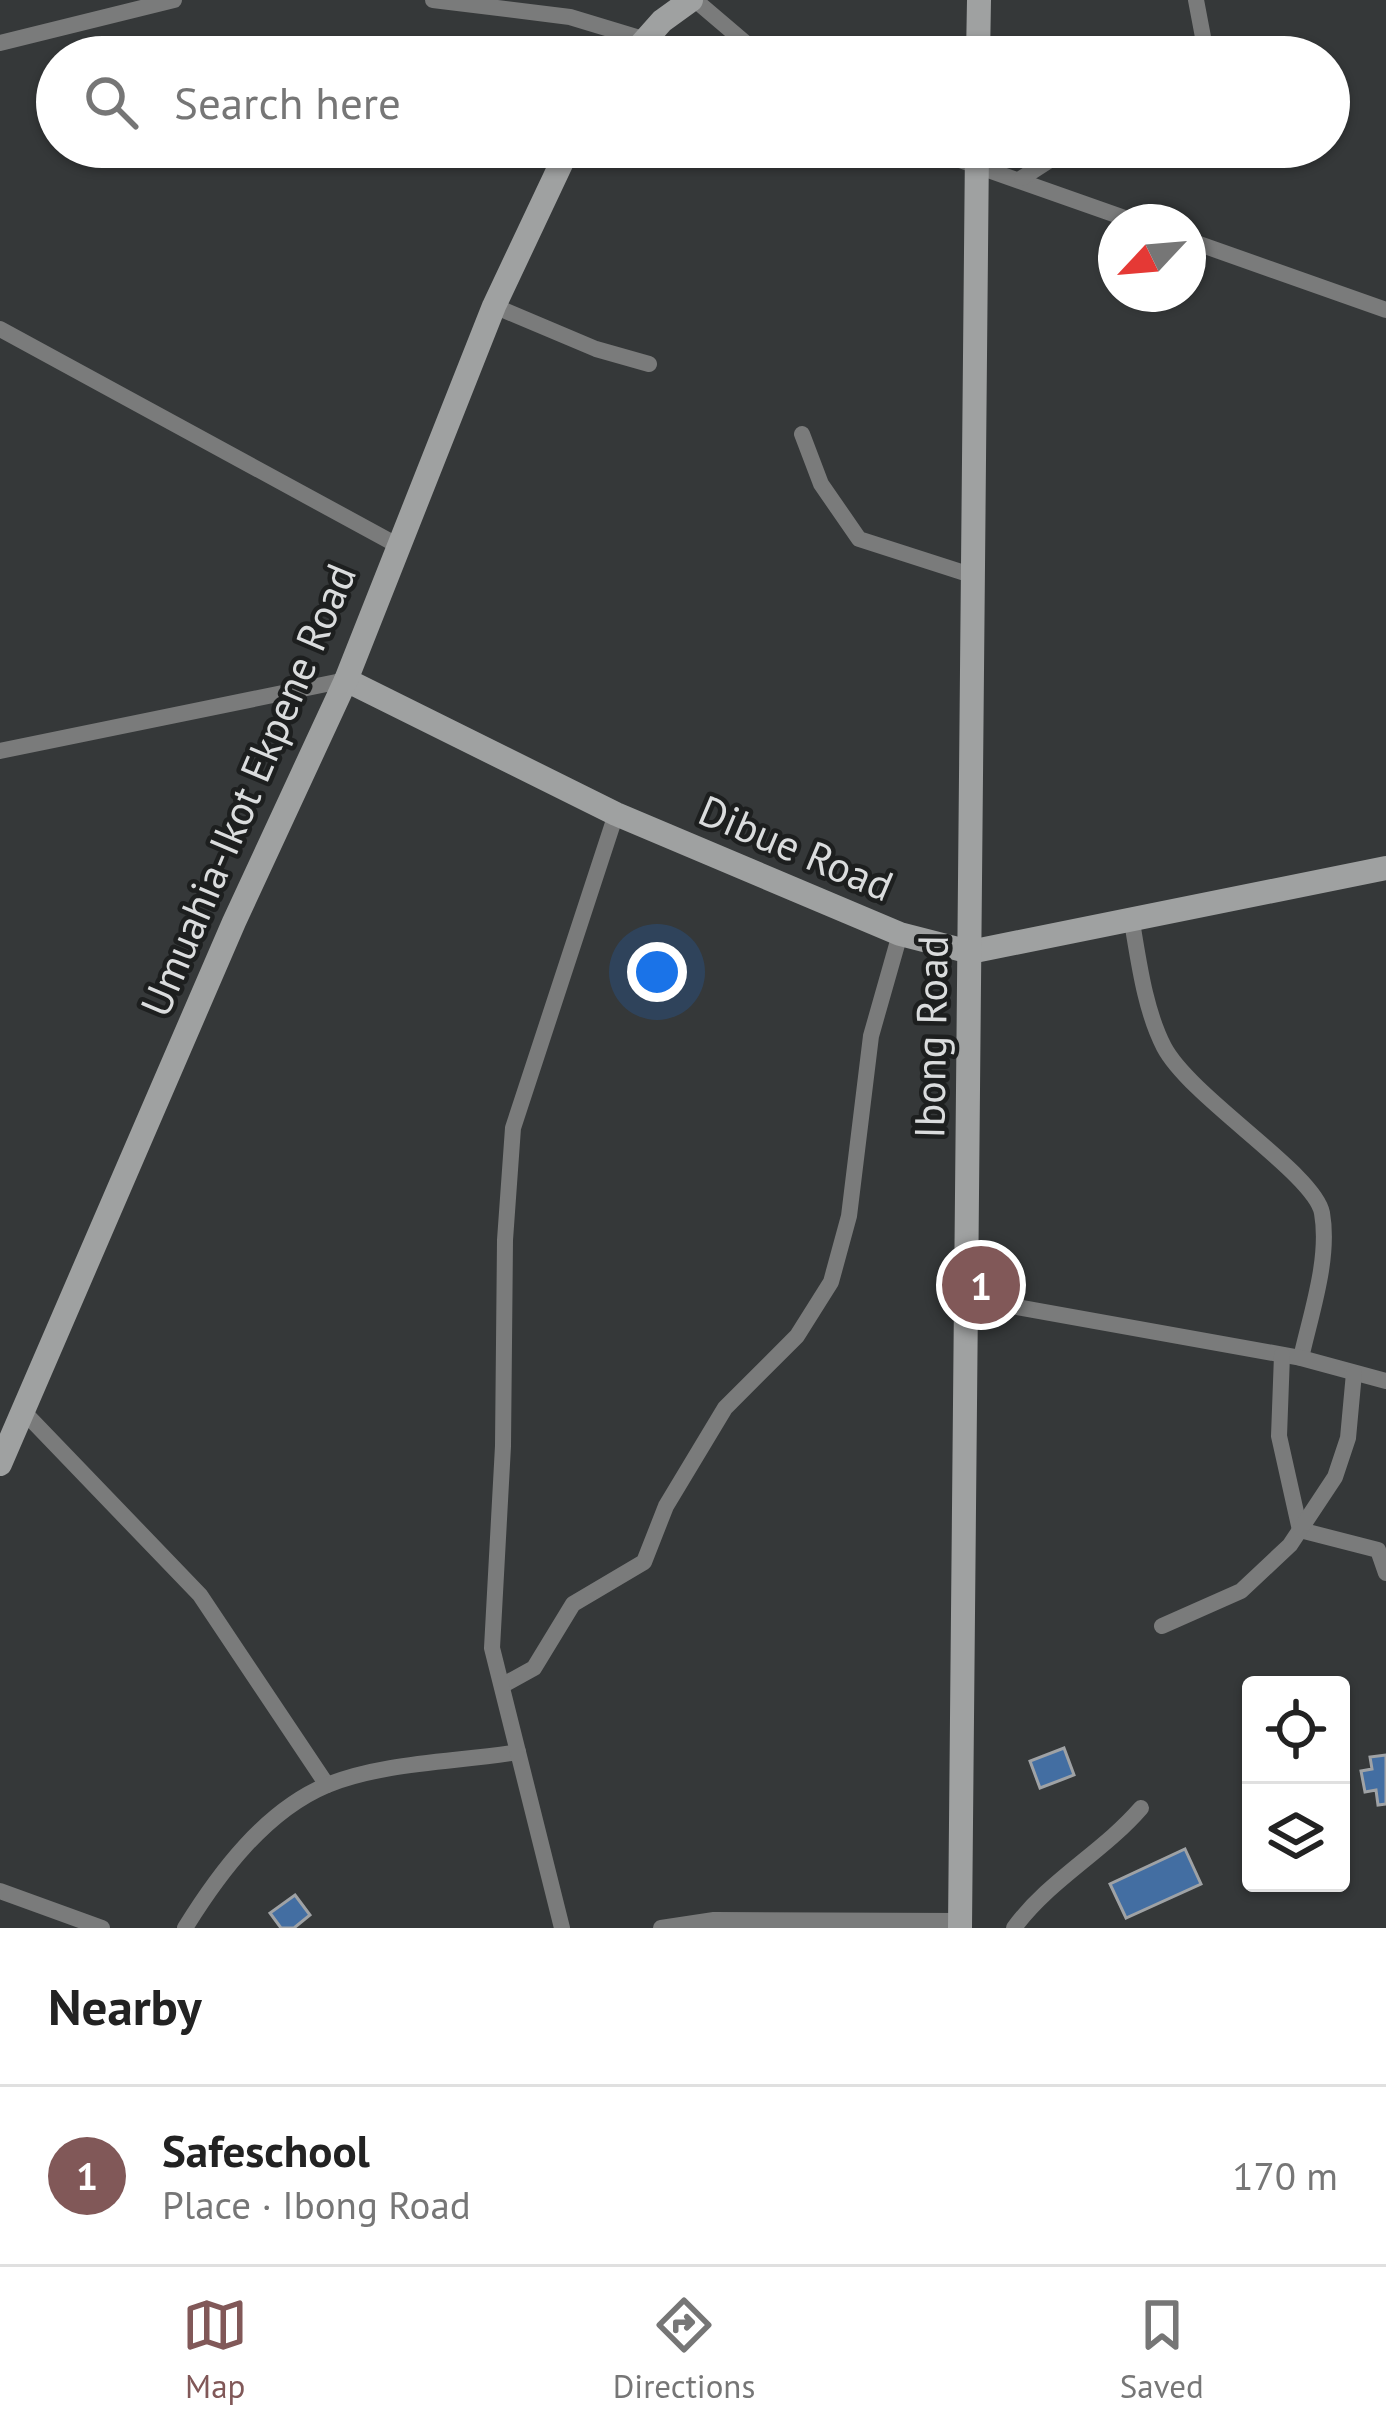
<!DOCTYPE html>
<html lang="en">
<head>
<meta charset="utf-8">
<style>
	body { margin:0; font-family:"PT Sans",sans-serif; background:#f6f6f6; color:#222 }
	.controls { position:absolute; right:36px; bottom:36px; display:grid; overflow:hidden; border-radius:12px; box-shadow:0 3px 9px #0004 }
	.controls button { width:108px; height:108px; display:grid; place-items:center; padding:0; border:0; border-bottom:3px solid #e0e0e0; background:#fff; color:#222; font:60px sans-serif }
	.compass { position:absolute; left:1098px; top:204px; width:108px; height:108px; border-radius:50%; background:#fff; box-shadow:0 3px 9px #0004; rotate:244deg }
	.you { position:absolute; left:657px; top:972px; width:42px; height:42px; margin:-30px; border:9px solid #fff; border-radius:50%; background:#1a73e8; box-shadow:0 0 0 18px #1a73e833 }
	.badge { display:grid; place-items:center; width:78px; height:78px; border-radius:50%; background:#815858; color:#fff; font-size:39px; font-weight:700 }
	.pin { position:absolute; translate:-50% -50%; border:6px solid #fff; box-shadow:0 3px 12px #0006 }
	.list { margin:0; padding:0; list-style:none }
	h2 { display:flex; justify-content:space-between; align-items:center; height:156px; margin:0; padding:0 48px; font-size:51px }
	h2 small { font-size:39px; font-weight:400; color:#767676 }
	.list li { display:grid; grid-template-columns:78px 1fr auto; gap:36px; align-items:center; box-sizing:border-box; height:180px; padding:0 48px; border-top:3px solid #e0e0e0 }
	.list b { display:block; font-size:45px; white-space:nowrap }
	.list p { margin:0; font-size:39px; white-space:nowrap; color:#767676 }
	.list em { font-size:39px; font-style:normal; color:#767676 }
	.icon { flex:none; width:66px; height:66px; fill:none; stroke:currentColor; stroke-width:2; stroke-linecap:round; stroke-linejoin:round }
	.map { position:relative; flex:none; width:1386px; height:1928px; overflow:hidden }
	.search { position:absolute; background:#fff; box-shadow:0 3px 9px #0004; left:36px; right:36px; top:36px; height:132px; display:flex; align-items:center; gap:30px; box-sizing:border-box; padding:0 42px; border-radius:66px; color:#767676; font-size:45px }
	.sheet { height:336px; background:#fff }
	nav { display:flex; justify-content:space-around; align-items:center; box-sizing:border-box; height:168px; border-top:3px solid #e0e0e0; background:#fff; font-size:33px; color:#767676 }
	nav a { display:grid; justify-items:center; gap:6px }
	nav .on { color:#815858 }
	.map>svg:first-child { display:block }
</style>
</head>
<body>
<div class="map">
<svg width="1386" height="1928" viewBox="0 0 1386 1928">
	<rect width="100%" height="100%" fill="#353839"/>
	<g fill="#436ea2" stroke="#9fa2a5" stroke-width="3">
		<path d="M1064,1748l10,27 -34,13 -10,-27z"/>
		<path d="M1386,1755v49l-8,1 -2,-15 -11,2 -4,-21 11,-2 -2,-12z"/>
		<path d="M1185,1849l16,35 -75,34 -16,-34z"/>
		<path d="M295,1895l15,20 -16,13h-13l-11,-15z"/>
	</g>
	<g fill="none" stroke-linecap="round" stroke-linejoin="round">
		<g stroke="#7a7b7b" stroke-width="16">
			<path d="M433,0l137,17 76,23"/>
			<path d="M695,0l67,57"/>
			<path d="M0,43l174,-43"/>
			<path d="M1192,57l11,-20 -7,-37"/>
			<path d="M923,147l213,75"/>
			<path d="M1022,178l48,-31"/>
			<path d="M1188,240l198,70"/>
			<path d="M494,306l102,43 53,15"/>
			<path d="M0,329l395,215"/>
			<path d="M802,434l19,50 38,55 115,37"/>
			<path d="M0,751l346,-71"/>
			<path d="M1132,922c7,41 13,88 32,125 27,51 151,127 158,166 8,46 -11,100 -21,145"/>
			<path d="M967,1298l334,60 85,23"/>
			<path d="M1282,1355l-3,81 21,94 78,20 8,23"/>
			<path d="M23,1411l177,184 127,190"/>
			<path d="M1162,1626l79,-35 49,-46 45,-68 13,-39 6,-65"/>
			<path d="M503,1685l31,-17 39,-64 71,-42 22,-56 59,-98 72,-72 34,-54 18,-66 22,-180 29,-102"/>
			<path d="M0,1891l102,37"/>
			<path d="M185,1928c34,-55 80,-117 142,-143 57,-23 130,-23 191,-33"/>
			<path d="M562,1928l-70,-280 11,-202 2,-206 8,-112 103,-314"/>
			<path d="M661,1928l53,-8 245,1"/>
			<path d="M1014,1928c34,-47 89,-76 127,-120"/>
		</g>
		<g stroke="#9fa1a1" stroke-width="24">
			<path d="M630,57l32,-36 29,-21"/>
			<path d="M978,57l1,-57"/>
			<path d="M346,680l270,134 284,120 70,18 416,-84"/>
			<path d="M0,1464l234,-542 112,-242 148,-374 75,-159"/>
			<path d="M960,1928l17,-1781"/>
		</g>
	</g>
	<g text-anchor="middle" stroke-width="9" stroke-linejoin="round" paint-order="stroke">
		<g font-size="42" fill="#dadcdd" stroke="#1d1f1f">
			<text transform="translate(248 790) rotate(-67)" y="15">Umuahia-Ikot Ekpene Road</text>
			<text transform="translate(796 848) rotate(23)" y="15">Dibue Road</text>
			<text transform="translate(931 1037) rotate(-89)" y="15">Ibong Road</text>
		</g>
	</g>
</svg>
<div class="controls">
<button><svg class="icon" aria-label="locate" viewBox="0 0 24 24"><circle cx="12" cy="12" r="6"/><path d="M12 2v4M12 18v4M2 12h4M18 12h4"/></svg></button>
<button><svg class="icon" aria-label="layers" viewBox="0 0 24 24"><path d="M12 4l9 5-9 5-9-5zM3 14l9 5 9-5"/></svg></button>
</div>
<svg class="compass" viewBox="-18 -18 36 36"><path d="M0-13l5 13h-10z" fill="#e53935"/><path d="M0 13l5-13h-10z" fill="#767676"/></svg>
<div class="you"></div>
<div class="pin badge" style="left:981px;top:1285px">1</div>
<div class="search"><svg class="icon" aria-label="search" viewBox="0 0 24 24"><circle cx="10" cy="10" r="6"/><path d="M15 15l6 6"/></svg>Search here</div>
</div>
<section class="sheet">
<h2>Nearby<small></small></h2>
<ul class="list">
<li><span class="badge">1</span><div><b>Safeschool</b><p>Place · Ibong Road</p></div><em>170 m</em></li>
</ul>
</section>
<nav>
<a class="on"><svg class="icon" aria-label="map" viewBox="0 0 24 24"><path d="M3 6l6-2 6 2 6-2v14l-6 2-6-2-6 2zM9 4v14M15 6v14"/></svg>Map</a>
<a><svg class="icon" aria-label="directions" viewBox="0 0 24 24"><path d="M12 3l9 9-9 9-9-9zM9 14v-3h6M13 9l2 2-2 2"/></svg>Directions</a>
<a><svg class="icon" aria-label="saved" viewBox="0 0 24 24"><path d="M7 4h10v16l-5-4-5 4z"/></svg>Saved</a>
</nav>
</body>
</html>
